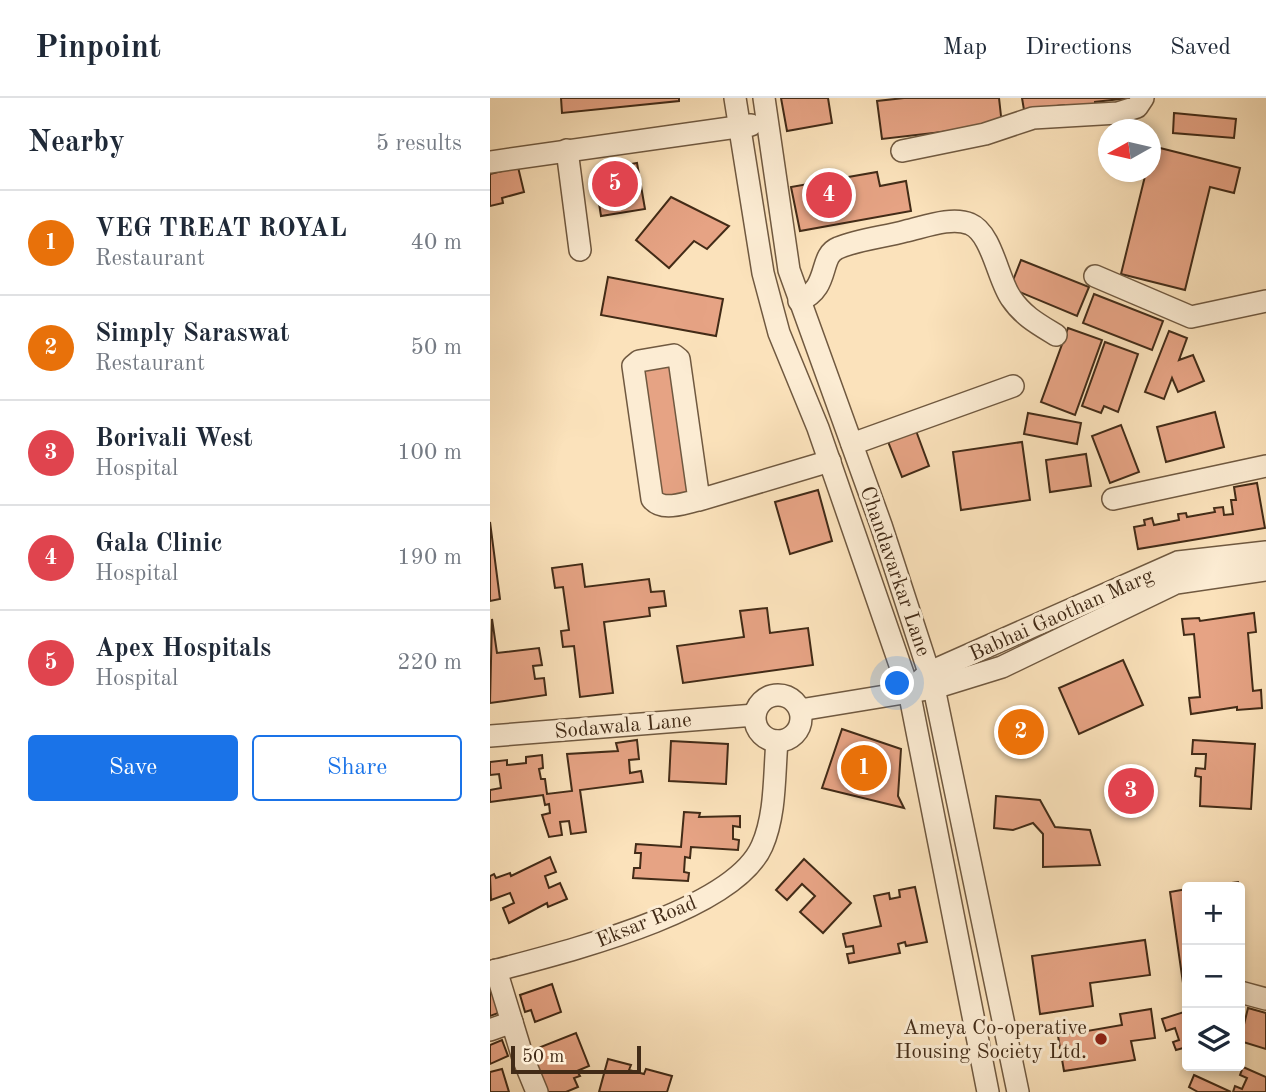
<!DOCTYPE html>
<html lang="en">
<head>
<meta charset="utf-8">
<style>
	body { margin:0; font-family:"Old Standard TT",serif; background:#f2f2f3; color:#1f2937 }
	.controls { position:absolute; right:21px; bottom:21px; display:grid; overflow:hidden; border-radius:7px; box-shadow:0 4px 10px #0003 }
	.controls button { width:63px; height:63px; display:grid; place-items:center; padding:0; border:0; border-bottom:2px solid #e0e1e3; background:#fff; color:#1f2937; font:35px sans-serif }
	.compass { position:absolute; left:608px; top:21px; width:63px; height:63px; border-radius:50%; background:#fff; box-shadow:0 4px 10px #0003; rotate:262deg }
	.scale { position:absolute; left:21px; bottom:18px; width:130px; box-sizing:border-box; padding-left:7px; border:4px solid #422b17; border-top:0; font-size:19px; line-height:24px; white-space:nowrap; color:#422b17; -webkit-text-stroke:5px #fcecd3; paint-order:stroke }
	.you { position:absolute; left:408px; top:586px; width:24px; height:24px; margin:-18px; border:5px solid #fff; border-radius:50%; background:#1a73e8; box-shadow:0 0 0 10px #1a73e833 }
	.badge { display:grid; place-items:center; width:46px; height:46px; border-radius:50%; background:#1a73e8; color:#fff; font-size:23px; font-weight:700 }
	.pin { position:absolute; translate:-50% -50%; border:4px solid #fff; box-shadow:0 2px 7px #0006 }
	.list { margin:0; padding:0; list-style:none }
	h2 { display:flex; justify-content:space-between; align-items:center; height:91px; margin:0; padding:0 28px; font-size:30px }
	h2 small { font-size:23px; font-weight:400; color:#747a83 }
	.list li { display:grid; grid-template-columns:46px 1fr auto; gap:21px; align-items:center; box-sizing:border-box; height:105px; padding:0 28px; border-top:2px solid #e0e1e3 }
	.list b { display:block; font-size:26px; white-space:nowrap }
	.list p { margin:0; font-size:23px; white-space:nowrap; color:#747a83 }
	.list em { font-size:23px; font-style:normal; color:#747a83 }
	.actions { display:flex; gap:14px; padding:21px 28px }
	.actions a { flex:1; padding:16px 0; border:2px solid #1a73e8; border-radius:7px; text-align:center; font-size:24px; color:#1a73e8 }
	.actions .main { background:#1a73e8; color:#fff }
	.icon { flex:none; width:38px; height:38px; fill:none; stroke:currentColor; stroke-width:2; stroke-linecap:round; stroke-linejoin:round }
	.map { position:relative; flex:none; width:776px; height:994px; overflow:hidden }
	header { display:flex; align-items:center; gap:42px; box-sizing:border-box; height:98px; padding:0 35px; background:#fff; border-bottom:2px solid #e0e1e3 }
	header strong { font-size:33px }
	nav { display:flex; gap:38px; margin-inline-start:auto; font-size:24px }
	main { display:flex }
	aside { flex:1; background:#fff }
	.map>svg:first-child { display:block }
</style>
</head>
<body>
<header>
<strong>Pinpoint</strong>
<nav><a>Map</a><a>Directions</a><a>Saved</a></nav>
</header>
<main>
<aside>
<h2>Nearby<small>5 results</small></h2>
<ul class="list">
<li><span class="badge" style="background:#e8710a">1</span><div><b>VEG TREAT ROYAL</b><p>Restaurant</p></div><em>40 m</em></li>
<li><span class="badge" style="background:#e8710a">2</span><div><b>Simply Saraswat</b><p>Restaurant</p></div><em>50 m</em></li>
<li><span class="badge" style="background:#e0444e">3</span><div><b>Borivali West</b><p>Hospital</p></div><em>100 m</em></li>
<li><span class="badge" style="background:#e0444e">4</span><div><b>Gala Clinic</b><p>Hospital</p></div><em>190 m</em></li>
<li><span class="badge" style="background:#e0444e">5</span><div><b>Apex Hospitals</b><p>Hospital</p></div><em>220 m</em></li>
</ul>
<div class="actions"><a class="main">Save</a><a>Share</a></div>
</aside>
<div class="map">
<svg width="776" height="994" viewBox="0 0 776 994">
	<rect width="100%" height="100%" fill="#fbe2bb"/>
	<filter id="stains"><feTurbulence type="fractalNoise" baseFrequency=".00286" numOctaves="4"/><feColorMatrix values="0 0 0 0 .2 0 0 0 0 .09 0 0 0 0 .02 0 0 0 .5 -.17"/></filter>
	<radialGradient id="worn" r=".72"><stop offset=".6" stop-color="#630" stop-opacity="0"/><stop offset="1" stop-color="#630" stop-opacity=".3"/></radialGradient>
	<g fill="#e6a384" stroke="#422b17" stroke-width="2">
		<path d="M71,0h118v3l-117,12z"/>
		<path d="M291,0h47l4,25 -45,8z"/>
		<path d="M414,0h95l3,27 -120,14 -5,-38z"/>
		<path d="M532,0h107l-34,4v5l-30,3 -1,-5 -40,5z"/>
		<path d="M684,15l62,6 -2,19 -61,-5z"/>
		<path d="M662,48l88,22 -6,25 -24,-6 -25,103 -64,-16 25,-102h4z"/>
		<path d="M147,65l8,46 -44,7 -7,-45z"/>
		<path d="M28,69l6,25 -22,6 1,5 -13,3v-32z"/>
		<path d="M387,74l3,14 26,-5 5,30 -111,20 -9,-44z"/>
		<path d="M181,99l58,29 -22,23 -13,-8 -25,27 -33,-28z"/>
		<path d="M531,162l68,27 -12,29 -67,-28z"/>
		<path d="M118,179l115,22 -7,37 -115,-21z"/>
		<path d="M604,196l69,27 -11,29 -69,-27z"/>
		<path d="M578,230l34,12 -27,75 -34,-13z"/>
		<path d="M679,233l18,7 -8,22 14,-5 11,26 -26,11 -6,-14 -8,21 -19,-7z"/>
		<path d="M615,244l33,12 -20,58 -14,-6 -3,7 -19,-7z"/>
		<path d="M180,262l20,134 -35,5 -19,-135z"/>
		<path d="M725,314l9,35 -58,15 -9,-35z"/>
		<path d="M538,315l53,10 -4,21 -53,-10z"/>
		<path d="M631,327l18,47 -29,11 -18,-47z"/>
		<path d="M425,330l14,38 -27,11 -15,-38z"/>
		<path d="M532,344l8,58 -69,10 -8,-58z"/>
		<path d="M596,356l5,32 -41,6 -4,-32z"/>
		<path d="M767,385l8,45 -127,21 -4,-22 11,-2 -1,-5 8,-2 2,7 25,-5 -1,-6 8,-1 1,4 28,-5 -1,-4 9,-1 1,8 9,-1 -2,-14h5l-2,-13z"/>
		<path d="M328,392l14,51 -42,13 -15,-52z"/>
		<path d="M0,424l10,77 -10,2z"/>
		<path d="M92,466l3,23 64,-8 2,13 13,-1 2,15 -17,2 1,8 -46,6 9,71 -33,4 -6,-51 -11,1 -2,-16 8,-1 -6,-43 -8,1 -3,-20z"/>
		<path d="M277,510l3,25 38,-5 5,37 -130,18 -6,-37 67,-9 -4,-26z"/>
		<path d="M764,515l2,19 -8,1 5,58 8,-1 1,18 -25,2v-3l-46,7 -2,-16 11,-1 -6,-63 -10,1 -2,-16 17,-1 1,3z"/>
		<path d="M2,521l5,34 42,-5 3,17 -9,1 2,13 9,-1 2,17 -56,8z"/>
		<path d="M633,562l20,45 -64,29 -20,-46z"/>
		<path d="M352,631l59,20 -3,47 6,12 -82,-20z"/>
		<path d="M147,642l2,19 -10,1 1,13 11,-2 2,11 -63,8 6,42 -15,2 -2,-13 -9,1 2,13 -13,2 -7,-22 8,-2 -1,-9 -4,1 -2,-10 -53,7v-12l11,-2 -2,-14 -9,1v-13l17,-2v5l19,-2v-6l16,-2 1,13 -4,1 2,10h4l2,15 25,-3 -5,-37 51,-3 -2,-8z"/>
		<path d="M703,642l62,4 -4,65 -51,-3 1,-29 -6,-1 1,-8 9,1 1,-15h-14z"/>
		<path d="M181,643l57,3 -2,40 -57,-3z"/>
		<path d="M506,698l44,4 15,27 35,3 10,35 -57,2v-33l-10,-11 -20,7 -19,-2z"/>
		<path d="M194,714l16,1 -1,4 41,-1v11l-7,-1v13l6,1 -1,10 -47,-3 -1,11 -5,-1 -1,15 5,1 -1,8 -55,-3 1,-10h6l1,-15h-6l1,-9 45,3z"/>
		<path d="M60,759l6,15 -11,4 4,12 11,-5 7,16 -19,8 -1,-4 -38,20 -6,-15 11,-5 -4,-10 -19,7 -1,-24 4,-2 2,4 14,-5 1,3z"/>
		<path d="M314,761l47,44 -28,30 -23,-21 15,-16 -13,-12 -15,16 -11,-10z"/>
		<path d="M748,784l1,5h-37z"/>
		<path d="M425,789l12,55 -21,4 -1,-4 -7,2 2,9 -51,10 -2,-9 7,-1 -1,-7 -7,1 -3,-13 38,-8 -7,-30 15,-3 1,6 10,-2 -1,-7z"/>
		<path d="M697,791v101h-3l-14,-98z"/>
		<path d="M655,842l5,35 -60,8 3,23 -53,8 -8,-58z"/>
		<path d="M0,886l11,28 -11,4z"/>
		<path d="M62,886l9,28 -26,10 -4,-12 -6,2 -5,-17z"/>
		<path d="M758,910l18,5v36l-26,-8z"/>
		<path d="M661,911l4,29 -24,3 4,19 -71,11 -6,-35 64,-11 -2,-11z"/>
		<path d="M697,913v36l-11,3 -3,-8 6,-2 -4,-12 -9,3 -4,-12z"/>
		<path d="M86,935l13,33 -12,5 3,5 -6,2 4,9 -12,5h-22l-16,-40z"/>
		<path d="M12,942l6,16 -18,8v-19z"/>
		<path d="M118,961l23,6 -2,5 15,4 2,-5 26,7 -5,16h-68z"/>
		<path d="M753,969l23,10v15h-33l2,-6 7,3 5,-11 -7,-3z"/>
		<path d="M12,971l7,23h-19v-20z"/>
		<path d="M704,977l37,17h-33l-9,-5z"/>
	</g>
	<g fill="none" stroke-linecap="round" stroke-linejoin="round">
		<g stroke="#705940" stroke-width="24">
			<g id="minor">
				<path d="M245,0l28,175 16,60 39,95 91,263 79,401"/>
				<path d="M274,0l25,172 92,255 53,163 84,404"/>
				<path d="M77,52l13,100"/>
				<path d="M412,53l83,-17 48,-16 85,-5 19,-6 6,-9"/>
				<path d="M0,64l261,-37"/>
				<path d="M605,178l96,41 75,-16"/>
				<path d="M309,203c32,-13 19,-45 39,-53 21,-9 47,-11 68,-17 18,-4 46,-15 64,-7 22,9 28,56 41,74 12,18 27,26 45,37"/>
				<path d="M362,346l161,-58"/>
				<path d="M623,401l153,-33"/>
				<path d="M209,402c-16,3 -36,12 -47,-1l-19,-133 6,-5 35,-6 5,4 20,141 131,-39"/>
				<path d="M431,582l9,-8 248,-110 88,-10"/>
				<circle cx="288" cy="620" r="23"/>
				<path d="M310,612l134,-22 68,-21 174,-84 90,-13"/>
				<path d="M0,638l265,-21"/>
				<path d="M6,872l27,88 14,34"/>
				<path d="M0,874c66,-18 243,-59 272,-126 14,-32 12,-71 15,-105"/>
				<path d="M750,894l26,7"/>
				<path d="M0,932l22,-8"/>
			</g>
		</g>
		<use href="#minor" stroke="#fcecd3" stroke-width="21"/>
	</g>
	<circle fill="#8f2418" stroke="#fcecd3" stroke-width="2.5" cx="611" cy="941" r="7"/>
	<g text-anchor="middle" stroke-width="6" stroke-linejoin="round" paint-order="stroke">
		<g font-size="21" fill="#422b17" stroke="#fcecd3">
			<text transform="translate(406 473) rotate(71)" y="7">Chandavarkar Lane</text>
			<text transform="translate(571 516) rotate(-24)" y="7">Babhai Gaothan Marg</text>
			<text transform="translate(133 627) rotate(-5)" y="7">Sodawala Lane</text>
			<text transform="translate(156 823) rotate(-22)" y="7">Eksar Road</text>
		</g>
		<g font-size="21" fill="#422b17" stroke="#fcecd3" text-anchor="end">
			<text x="597" y="936">Ameya Co-operative<tspan x="597" dy="24">Housing Society Ltd.</tspan></text>
		</g>
	</g>
	<rect width="100%" height="100%" filter="url(#stains)"/>
	<rect width="100%" height="100%" fill="url(#worn)"/>
</svg>
<div class="controls">
<button>+</button>
<button>−</button>
<button><svg class="icon" aria-label="layers" viewBox="0 0 24 24"><path d="M12 4l9 5-9 5-9-5zM3 14l9 5 9-5"/></svg></button>
</div>
<svg class="compass" viewBox="-18 -18 36 36"><path d="M0-13l5 13h-10z" fill="#e53935"/><path d="M0 13l5-13h-10z" fill="#747a83"/></svg>
<div class="scale">50 m</div>
<div class="you"></div>
<div class="pin badge" style="left:374px;top:670px;background:#e8710a">1</div>
<div class="pin badge" style="left:531px;top:634px;background:#e8710a">2</div>
<div class="pin badge" style="left:641px;top:693px;background:#e0444e">3</div>
<div class="pin badge" style="left:339px;top:97px;background:#e0444e">4</div>
<div class="pin badge" style="left:125px;top:86px;background:#e0444e">5</div>
</div>
</main>
</body>
</html>
